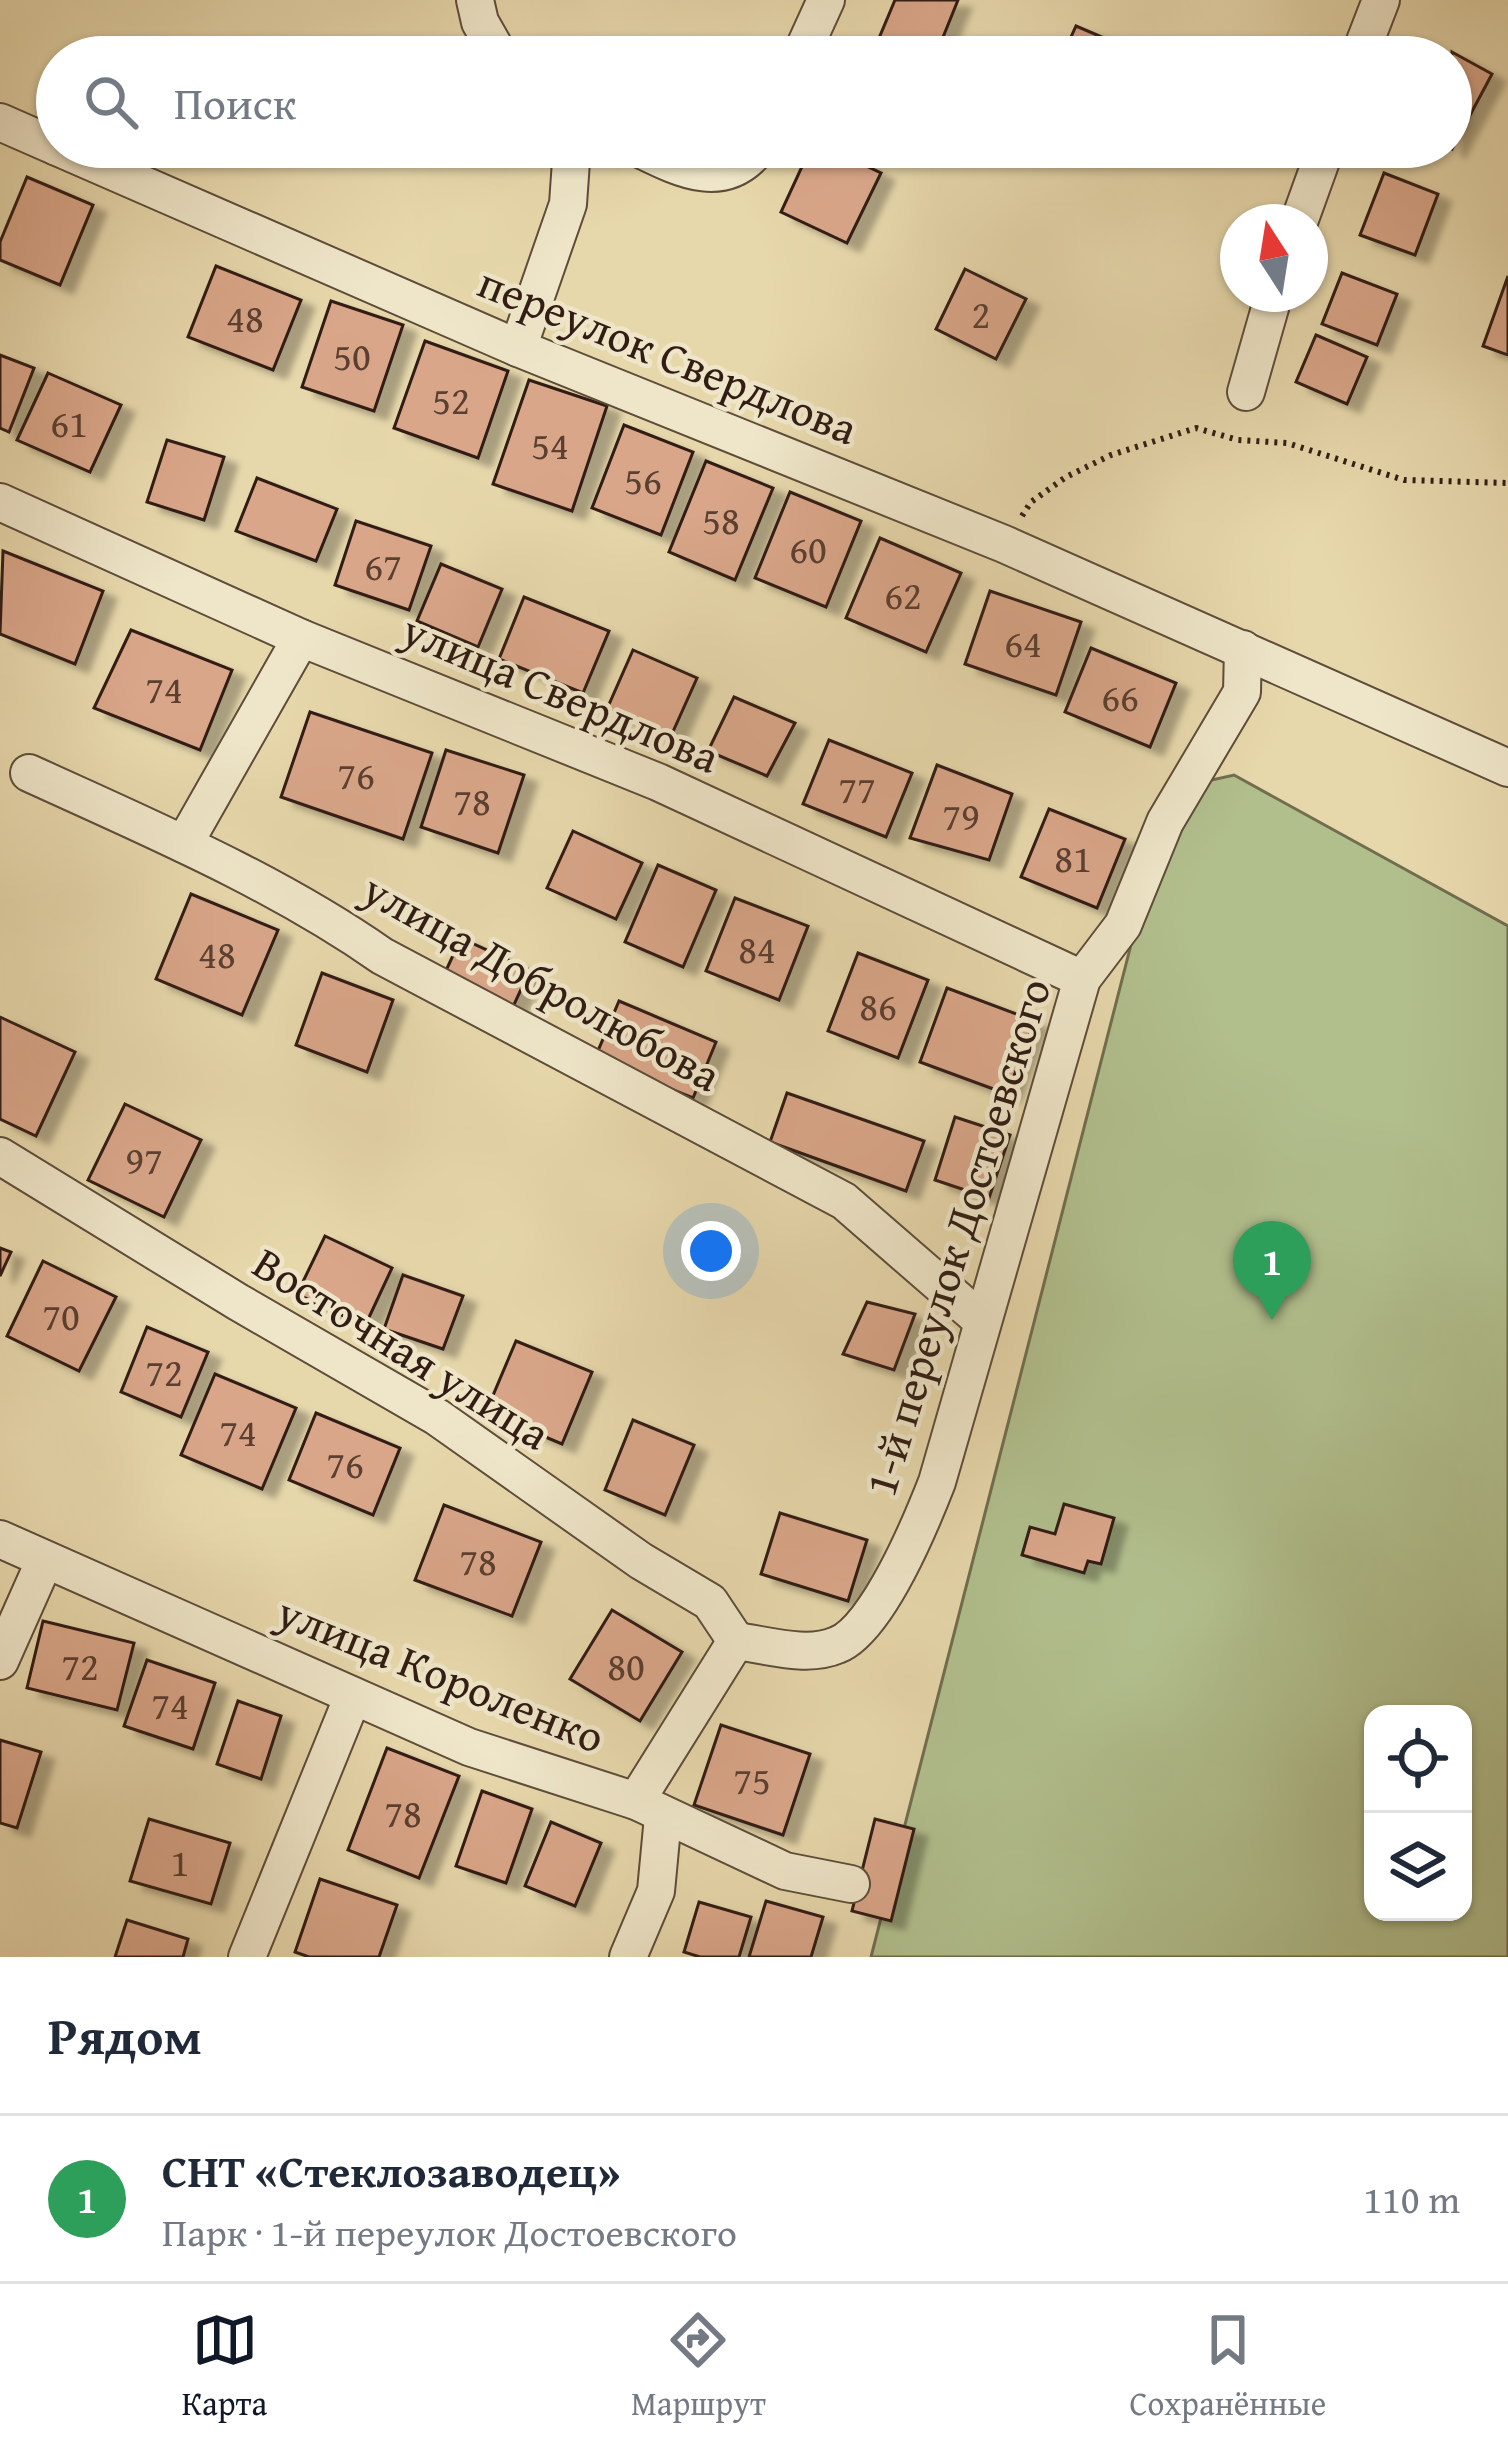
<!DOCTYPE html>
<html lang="ru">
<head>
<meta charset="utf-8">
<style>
	body { margin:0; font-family:"Gentium Book Plus",serif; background:#f6f6f7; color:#1f2937 }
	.controls { position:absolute; right:36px; bottom:36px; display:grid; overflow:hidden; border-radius:24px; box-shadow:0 3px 9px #0004 }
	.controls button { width:108px; height:108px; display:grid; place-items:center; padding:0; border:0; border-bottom:3px solid #e0e1e3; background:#fff; color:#1f2937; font:60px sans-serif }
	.compass { position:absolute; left:1220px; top:204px; width:108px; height:108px; border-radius:50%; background:#fff; box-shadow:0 3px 9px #0004; rotate:348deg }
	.you { position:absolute; left:711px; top:1251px; width:42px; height:42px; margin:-30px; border:9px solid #fff; border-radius:50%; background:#1a73e8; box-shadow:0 0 0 18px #1a73e833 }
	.badge { display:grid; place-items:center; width:78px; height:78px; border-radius:50%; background:#111827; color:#fff; font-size:39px; font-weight:700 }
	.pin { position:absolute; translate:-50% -99px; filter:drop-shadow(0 3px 6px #0008) }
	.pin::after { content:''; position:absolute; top:63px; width:42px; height:36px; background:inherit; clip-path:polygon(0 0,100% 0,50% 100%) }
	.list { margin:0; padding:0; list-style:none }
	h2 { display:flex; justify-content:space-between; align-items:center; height:156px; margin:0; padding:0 48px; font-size:51px }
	h2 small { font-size:39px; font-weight:400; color:#747a83 }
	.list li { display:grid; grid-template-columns:78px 1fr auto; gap:36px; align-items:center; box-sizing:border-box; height:168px; padding:0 48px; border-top:3px solid #e0e1e3 }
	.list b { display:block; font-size:45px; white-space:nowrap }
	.list p { margin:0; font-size:39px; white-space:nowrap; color:#747a83 }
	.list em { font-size:39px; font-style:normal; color:#747a83 }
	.icon { flex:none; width:66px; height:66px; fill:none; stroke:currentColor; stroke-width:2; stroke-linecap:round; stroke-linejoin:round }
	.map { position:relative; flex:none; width:1508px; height:1957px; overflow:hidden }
	.search { position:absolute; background:#fff; box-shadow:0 3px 9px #0004; left:36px; right:36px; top:36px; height:132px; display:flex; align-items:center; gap:30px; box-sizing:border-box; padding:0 42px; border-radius:66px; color:#747a83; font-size:45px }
	.sheet { height:324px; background:#fff }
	nav { display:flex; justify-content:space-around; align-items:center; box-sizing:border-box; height:168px; border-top:3px solid #e0e1e3; background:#fff; font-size:33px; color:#747a83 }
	nav a { display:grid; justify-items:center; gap:6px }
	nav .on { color:#111827 }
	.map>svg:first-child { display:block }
</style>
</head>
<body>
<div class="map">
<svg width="1508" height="1957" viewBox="0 0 1508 1957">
	<defs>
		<filter id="shadow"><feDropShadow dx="13" dy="8" stdDeviation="3" flood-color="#0004"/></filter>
	</defs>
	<rect width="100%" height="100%" fill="#e7d8ac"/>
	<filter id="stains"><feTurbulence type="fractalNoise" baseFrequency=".00167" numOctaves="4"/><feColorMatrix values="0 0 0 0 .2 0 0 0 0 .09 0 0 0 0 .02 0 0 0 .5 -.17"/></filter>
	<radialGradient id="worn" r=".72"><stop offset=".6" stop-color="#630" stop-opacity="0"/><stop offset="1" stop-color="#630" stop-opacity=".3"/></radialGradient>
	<path fill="#b1bf8d" stroke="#716e50" stroke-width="3" fill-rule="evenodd" d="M1234,775l274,151v1031h-637l300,-1168zM1373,1714h90v198h-90z"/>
	<g fill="#d9a689" stroke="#311d14" stroke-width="3" filter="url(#shadow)">
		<path d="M895,0h63l-23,57h-22l-36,-14z"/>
		<path d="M1076,26l61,26 -2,5h-73z"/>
		<path d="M1452,52l40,22 -40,75 -3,-2z"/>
		<path d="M811,147h15l55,26 -34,70 -66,-31z"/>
		<path d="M1384,173l54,21 -23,61 -55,-20z"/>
		<path d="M27,177l66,28 -33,80 -60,-25v-18z"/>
		<path d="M216,266l85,34 -28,70 -85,-33z"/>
		<path d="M965,269l61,30 -30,60 -60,-30z"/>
		<path d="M1342,273l55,21 -20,51 -55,-21z"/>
		<path d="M1508,276v79l-25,-9z"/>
		<path d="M331,301l72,24 -29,86 -72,-24z"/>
		<path d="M1316,335l51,22 -20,47 -51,-22z"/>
		<path d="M425,341l83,30 -30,87 -84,-30z"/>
		<path d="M0,355l34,13 -25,64 -9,-4z"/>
		<path d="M48,373l73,32 -31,67 -73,-32z"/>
		<path d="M529,380l78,26 -35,105 -79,-27z"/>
		<path d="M624,425l69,27 -32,83 -69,-27z"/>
		<path d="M167,440l57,17 -20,63 -57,-18z"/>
		<path d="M706,461l67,27 -38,92 -66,-28z"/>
		<path d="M257,478l80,31 -21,52 -80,-30z"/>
		<path d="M790,492l71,29 -35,86 -71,-29z"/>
		<path d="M356,521l75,25 -22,64 -74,-25z"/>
		<path d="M880,538l81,35 -35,79 -80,-34z"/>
		<path d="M3,551l100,40 -28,73 -75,-30z"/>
		<path d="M441,564l61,25 -24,58 -61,-26z"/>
		<path d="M990,591l91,31 -25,73 -91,-31z"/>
		<path d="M524,597l85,34 -26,62 -84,-34z"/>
		<path d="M131,630l101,40 -32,80 -106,-42z"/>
		<path d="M1091,648l85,35 -26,64 -85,-35z"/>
		<path d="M633,650l64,28 -26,58 -64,-27z"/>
		<path d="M734,697l61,26 -28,53 -59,-25z"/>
		<path d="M310,712l122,41 -29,86 -122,-42z"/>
		<path d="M829,740l83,33 -26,64 -83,-33z"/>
		<path d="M446,750l78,25 -26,78 -77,-26z"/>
		<path d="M937,765l75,29 -23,66 -79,-22z"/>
		<path d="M1049,809l76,30 -28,69 -76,-31z"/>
		<path d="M573,831l69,32 -26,56 -69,-31z"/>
		<path d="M658,865l58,25 -33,77 -58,-25z"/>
		<path d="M191,894l87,36 -36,85 -86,-36z"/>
		<path d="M735,898l73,28 -29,74 -73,-29z"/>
		<path d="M461,938l69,32 -18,39 -69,-32z"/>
		<path d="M858,953l70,27 -30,78 -70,-27z"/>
		<path d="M322,973l71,27 -26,72 -71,-27z"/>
		<path d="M947,988l88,33 -28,73 -87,-32z"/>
		<path d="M619,1001l97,41 -23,56 -98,-40z"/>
		<path d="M0,1017l75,35 -39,84 -36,-17z"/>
		<path d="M787,1093l137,48 -18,50 -136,-49z"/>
		<path d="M125,1104l76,36 -37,77 -76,-37z"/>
		<path d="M955,1117l55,18 -21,63 -54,-18z"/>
		<path d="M325,1236l67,32 -27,58 -68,-32z"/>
		<path d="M0,1248l11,4 -11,24z"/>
		<path d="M43,1261l73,36 -37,74 -72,-35z"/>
		<path d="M403,1275l60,21 -20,53 -59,-20z"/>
		<path d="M867,1302l48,12 -21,56 -51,-16z"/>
		<path d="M147,1327l61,25 -27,65 -60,-25z"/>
		<path d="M516,1341l76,31 -30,72 -76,-32z"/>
		<path d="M215,1374l81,34 -34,81 -81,-34z"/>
		<path d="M316,1413l84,35 -27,67 -84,-35z"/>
		<path d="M633,1420l61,25 -29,70 -60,-25z"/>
		<path d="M1064,1504l50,14 -13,46 -13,-3 -4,12 -62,-18 8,-28 25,7z"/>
		<path d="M444,1505l97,37 -29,74 -97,-36z"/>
		<path d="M780,1513l87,27 -19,61 -87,-27z"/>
		<path d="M612,1610l70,42 -42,69 -70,-42z"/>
		<path d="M43,1621l91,22 -17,67 -90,-22z"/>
		<path d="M147,1660l68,23 -22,66 -69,-23z"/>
		<path d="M238,1701l43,15 -20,63 -44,-15z"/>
		<path d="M721,1725l89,29 -27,81 -89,-30z"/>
		<path d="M0,1740l41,12 -24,76 -17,-5z"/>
		<path d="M387,1748l72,28 -40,102 -71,-28z"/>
		<path d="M482,1791l50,18 -26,74 -50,-17z"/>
		<path d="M149,1819l81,24 -19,61 -81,-23z"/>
		<path d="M875,1819l39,10 -23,92 -39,-10z"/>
		<path d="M551,1822l50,21 -26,63 -50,-20z"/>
		<path d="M320,1879l77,26 -18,52h-70l-14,-5z"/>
		<path d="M766,1901l57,16 -12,40h-62z"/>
		<path d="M699,1902l52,15 -12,40h-39l-16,-5z"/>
		<path d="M127,1920l61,19 -5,18h-68z"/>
	</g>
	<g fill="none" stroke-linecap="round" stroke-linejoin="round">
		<g stroke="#5e4c3a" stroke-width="40">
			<g id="street">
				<path d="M475,0l5,22 20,35"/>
				<path d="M800,57l26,-57"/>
				<path d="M1359,57l22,-57"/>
				<path d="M0,122l57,25"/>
				<path d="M57,147l461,201 486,196 504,224"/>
				<path d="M636,147c43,21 88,46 123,0"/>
				<path d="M1299,222l27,-75"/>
				<path d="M518,348l50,-144 4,-57"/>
				<path d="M1246,392l28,-98"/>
				<path d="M0,502l301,136 357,144 424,197"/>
				<path d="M29,773c120,55 244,107 353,183l462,245 137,119"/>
				<path d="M184,844l117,-206"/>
				<path d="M0,1156l238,146 199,115 204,144 69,41 26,39"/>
				<path d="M0,1539l469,208 167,54 149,70 66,13"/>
				<path d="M0,1661l44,-99"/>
				<path d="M636,1801l100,-160c31,4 71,17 101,4 40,-15 84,-122 100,-163l145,-503 41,-54 42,-103 77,-130 1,-43"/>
				<path d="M247,1957l106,-261"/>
				<path d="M628,1957l28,-66 7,-74"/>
			</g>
		</g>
		<path stroke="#311d14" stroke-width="6" stroke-dasharray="3 6" stroke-linecap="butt" d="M1022,516l9,-14 35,-25 45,-22 85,-27 42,12 49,3 117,37 104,3"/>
		<use href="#street" stroke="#efe6c9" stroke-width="36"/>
	</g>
	<g text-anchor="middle" stroke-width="9" stroke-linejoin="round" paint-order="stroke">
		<g font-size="39" fill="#5b3f31">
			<text x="981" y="328">2</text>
			<text x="245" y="332">48</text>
			<text x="352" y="370">50</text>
			<text x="451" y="414">52</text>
			<text x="69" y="437">61</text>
			<text x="550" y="459">54</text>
			<text x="643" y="494">56</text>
			<text x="721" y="534">58</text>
			<text x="808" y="563">60</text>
			<text x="383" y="580">67</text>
			<text x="903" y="609">62</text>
			<text x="1023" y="657">64</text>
			<text x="164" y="703">74</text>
			<text x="1120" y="711">66</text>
			<text x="356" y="789">76</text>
			<text x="857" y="803">77</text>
			<text x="472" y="815">78</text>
			<text x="961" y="830">79</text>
			<text x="1073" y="872">81</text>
			<text x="757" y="963">84</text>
			<text x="217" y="968">48</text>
			<text x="878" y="1020">86</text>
			<text x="144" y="1174">97</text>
			<text x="61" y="1330">70</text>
			<text x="164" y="1386">72</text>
			<text x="238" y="1446">74</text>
			<text x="345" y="1478">76</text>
			<text x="478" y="1575">78</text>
			<text x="80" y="1680">72</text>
			<text x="626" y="1680">80</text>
			<text x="170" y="1719">74</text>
			<text x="752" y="1794">75</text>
			<text x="403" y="1827">78</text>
			<text x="180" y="1876">1</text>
		</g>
		<g font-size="45" fill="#311d14" stroke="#efe6c9">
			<text transform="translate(668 355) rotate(22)" y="16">переулок Свердлова</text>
			<text transform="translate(561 693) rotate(23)" y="16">улица Свердлова</text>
			<text transform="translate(542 982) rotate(29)" y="16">улица Добролюбова</text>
			<text transform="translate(957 1237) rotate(-73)" y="16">1-й переулок Достоевского</text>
			<text transform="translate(402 1348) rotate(32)" y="16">Восточная улица</text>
			<text transform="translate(441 1674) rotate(22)" y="16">улица Короленко</text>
		</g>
	</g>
	<rect width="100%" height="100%" filter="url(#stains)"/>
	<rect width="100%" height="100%" fill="url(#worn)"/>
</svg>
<div class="controls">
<button><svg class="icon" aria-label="locate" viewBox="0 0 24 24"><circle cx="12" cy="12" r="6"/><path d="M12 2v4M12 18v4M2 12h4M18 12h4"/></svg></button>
<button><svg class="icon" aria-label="layers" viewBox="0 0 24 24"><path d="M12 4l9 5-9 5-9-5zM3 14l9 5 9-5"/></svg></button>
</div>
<svg class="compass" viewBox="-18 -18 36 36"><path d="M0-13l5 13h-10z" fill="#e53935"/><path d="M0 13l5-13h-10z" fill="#747a83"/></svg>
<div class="you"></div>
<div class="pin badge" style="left:1272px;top:1320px;background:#2e9e5b">1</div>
<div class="search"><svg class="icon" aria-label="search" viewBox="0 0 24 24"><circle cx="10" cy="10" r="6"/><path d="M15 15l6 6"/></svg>Поиск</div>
</div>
<section class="sheet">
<h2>Рядом<small></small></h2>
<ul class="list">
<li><span class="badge" style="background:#2e9e5b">1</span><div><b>СНТ «Стеклозаводец»</b><p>Парк · 1-й переулок Достоевского</p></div><em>110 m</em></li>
</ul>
</section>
<nav>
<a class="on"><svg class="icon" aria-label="map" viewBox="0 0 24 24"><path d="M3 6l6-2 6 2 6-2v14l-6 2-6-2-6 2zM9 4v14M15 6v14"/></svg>Карта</a>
<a><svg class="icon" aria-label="directions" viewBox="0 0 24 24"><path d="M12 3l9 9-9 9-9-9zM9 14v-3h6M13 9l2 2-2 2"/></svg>Маршрут</a>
<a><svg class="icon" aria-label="saved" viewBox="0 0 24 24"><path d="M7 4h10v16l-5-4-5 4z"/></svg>Сохранённые</a>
</nav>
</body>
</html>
